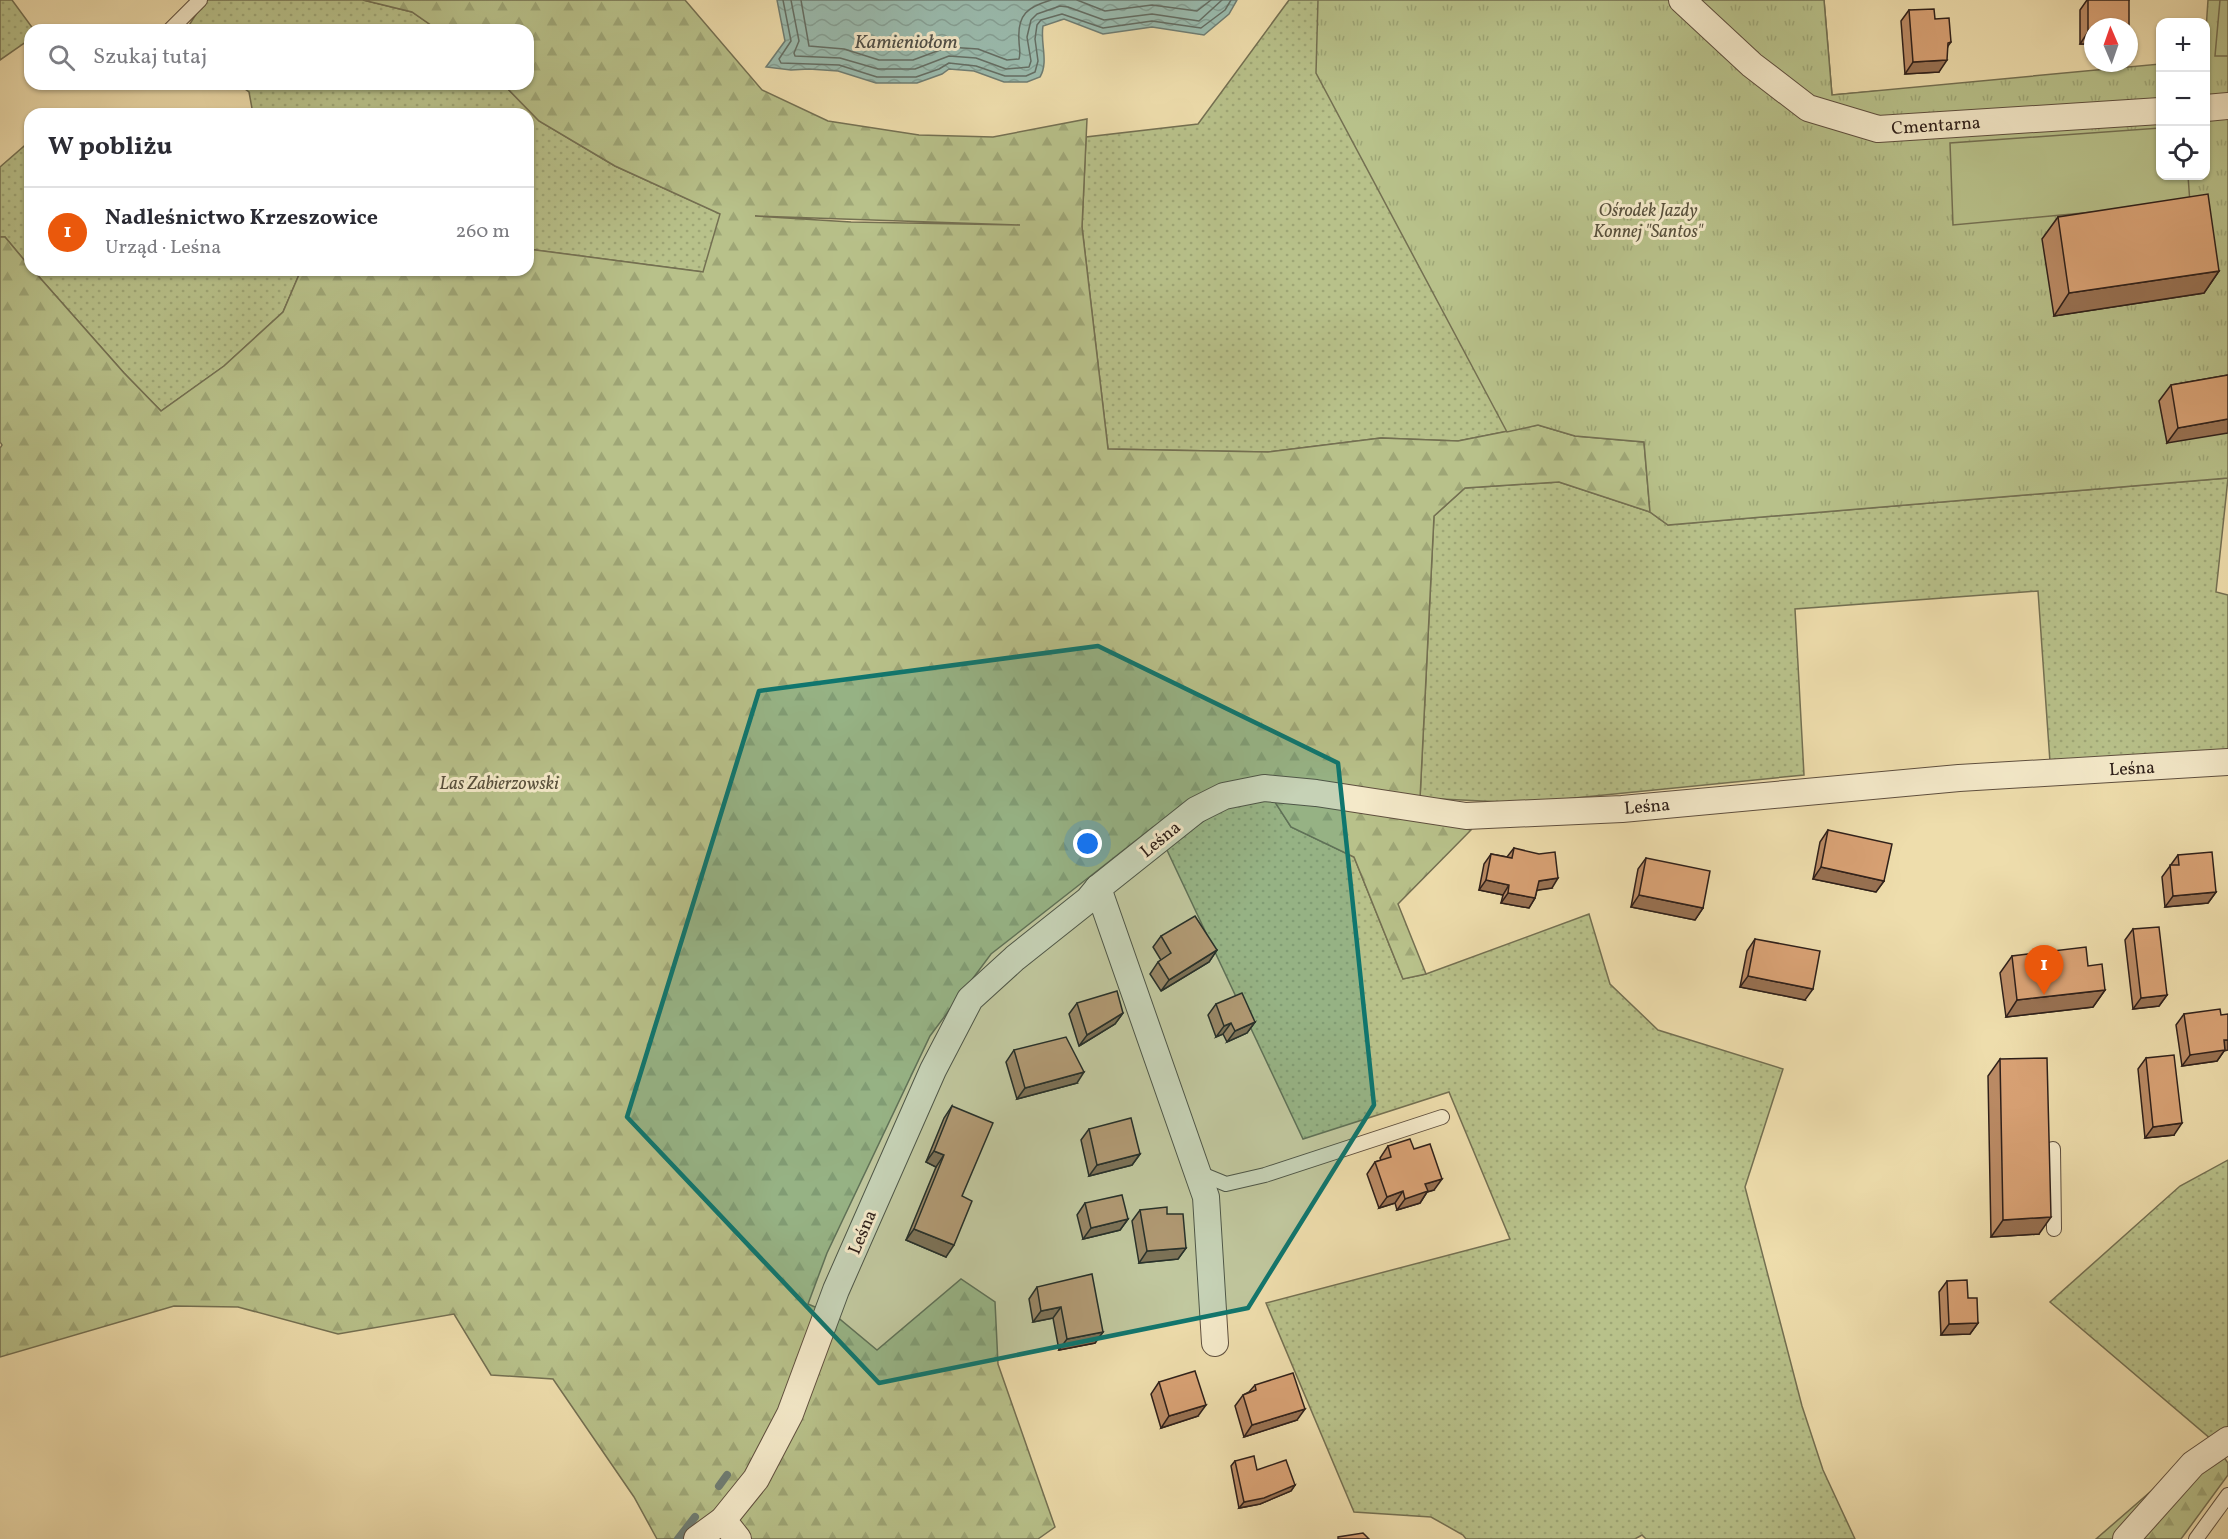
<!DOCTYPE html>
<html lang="pl">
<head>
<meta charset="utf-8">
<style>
	body { margin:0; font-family:Vollkorn,serif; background:#f2f2f3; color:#2b2b33 }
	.controls { position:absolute; right:18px; top:18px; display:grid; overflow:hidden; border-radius:12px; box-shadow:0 2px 4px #0004 }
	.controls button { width:54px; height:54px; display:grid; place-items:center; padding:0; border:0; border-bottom:2px solid #e1e1e2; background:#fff; color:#2b2b33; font:30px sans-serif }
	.compass { position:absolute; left:2084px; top:18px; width:54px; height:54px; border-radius:50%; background:#fff; box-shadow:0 2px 4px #0004; rotate:358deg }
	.you { position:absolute; left:1088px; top:844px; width:21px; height:21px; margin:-15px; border:4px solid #fff; border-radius:50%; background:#1a73e8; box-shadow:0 0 0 9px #1a73e833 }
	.badge { display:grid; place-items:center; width:39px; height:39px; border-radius:50%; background:#ea580c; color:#fff; font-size:20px; font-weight:700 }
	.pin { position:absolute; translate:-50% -50px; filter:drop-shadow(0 2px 3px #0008) }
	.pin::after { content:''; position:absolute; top:32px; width:21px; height:18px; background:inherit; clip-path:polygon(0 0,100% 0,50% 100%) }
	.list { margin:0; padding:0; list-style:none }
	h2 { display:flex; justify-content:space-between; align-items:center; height:78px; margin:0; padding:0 24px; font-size:26px }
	h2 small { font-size:20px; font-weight:400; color:#7c7c81 }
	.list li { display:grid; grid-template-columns:39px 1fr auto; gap:18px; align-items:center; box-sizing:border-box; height:90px; padding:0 24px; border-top:2px solid #e1e1e2 }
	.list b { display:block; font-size:22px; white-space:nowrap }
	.list p { margin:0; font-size:20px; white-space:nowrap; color:#7c7c81 }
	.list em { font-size:20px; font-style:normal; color:#7c7c81 }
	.icon { flex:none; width:33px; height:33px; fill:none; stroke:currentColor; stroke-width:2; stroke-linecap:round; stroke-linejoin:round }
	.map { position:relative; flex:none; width:2228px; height:1539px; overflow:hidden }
	.search { position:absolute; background:#fff; box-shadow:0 2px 4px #0004; left:24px; top:24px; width:510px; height:66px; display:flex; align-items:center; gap:15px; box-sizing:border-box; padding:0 21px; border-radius:18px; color:#7c7c81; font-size:22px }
	.panel { position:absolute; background:#fff; box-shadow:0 2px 4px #0004; left:24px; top:108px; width:510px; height:168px; border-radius:18px }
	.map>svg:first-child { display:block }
</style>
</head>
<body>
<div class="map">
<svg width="2228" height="1539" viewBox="0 0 2228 1539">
	<defs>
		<pattern id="grass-dots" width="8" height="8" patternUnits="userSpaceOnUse" patternTransform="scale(1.5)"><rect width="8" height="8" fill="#b8c18a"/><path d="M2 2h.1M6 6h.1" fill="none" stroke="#9ea676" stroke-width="1.8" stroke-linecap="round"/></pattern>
		<pattern id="forest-firs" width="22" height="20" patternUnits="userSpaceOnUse" patternTransform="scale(1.5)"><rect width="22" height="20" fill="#b8c18a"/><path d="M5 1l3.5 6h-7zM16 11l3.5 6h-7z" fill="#9ea676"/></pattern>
		<pattern id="park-tufts" width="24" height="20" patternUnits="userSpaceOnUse" patternTransform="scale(1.5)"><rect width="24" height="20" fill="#b8c18a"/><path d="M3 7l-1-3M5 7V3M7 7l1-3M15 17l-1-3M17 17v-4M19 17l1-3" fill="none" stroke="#9ea676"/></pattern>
		<pattern id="water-waves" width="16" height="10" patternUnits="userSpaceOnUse" patternTransform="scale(1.5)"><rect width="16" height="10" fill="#9abbae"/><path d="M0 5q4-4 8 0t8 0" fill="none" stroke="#85a095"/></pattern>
	</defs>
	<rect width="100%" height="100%" fill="#eeddac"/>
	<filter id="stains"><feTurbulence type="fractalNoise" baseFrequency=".00333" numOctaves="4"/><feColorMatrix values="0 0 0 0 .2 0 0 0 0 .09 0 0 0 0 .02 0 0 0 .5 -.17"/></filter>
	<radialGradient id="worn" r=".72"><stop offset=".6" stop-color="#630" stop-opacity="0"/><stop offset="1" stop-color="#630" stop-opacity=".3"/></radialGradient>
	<g fill="url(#grass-dots)" stroke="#747052" stroke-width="1.5">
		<path d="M0,0h12l22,30h-4v9l-30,21z"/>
		<path d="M205,0h158l49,12 26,18h-252z"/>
		<path d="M1289,0h535l8,95 46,-4 -303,345 -37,-11 -80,16 -77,-3 -113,14 -160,-3 -26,-222 4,-90 112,-13z"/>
		<path d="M238,84h265l36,37 76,45 106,48 -17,58 -176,-23v-135h-275l-4,-22z"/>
		<path d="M30,141v126l-25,-30h-5v-70z"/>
		<path d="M33,270h268l-18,42 -59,54 -63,45 -37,-38z"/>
		<path d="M2228,478l-12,114 12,3v155l-178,12 -12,-171 -243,18 9,166 -280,28 -104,-5 14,-282 31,-28 94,-6 91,30 18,13z"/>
		<path d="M1271,795l20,32 63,30 49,122 23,-5 163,-60 21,70 48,46 125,39 -38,118 57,219 21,64 32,69h-209l-4,-4 -7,4h-169l-3,-4 -32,-18 -77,-5 -88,-209 244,-64 -61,-147 -146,47 -137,-291 56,-40z"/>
		<path d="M2228,1160v269l-17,10 -161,-137 130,-116z"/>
	</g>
	<g fill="url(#forest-firs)" stroke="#747052" stroke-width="1.5" fill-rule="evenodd">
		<path d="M363,0h322l77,90 66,31 91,14 74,2 94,-18 -5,108 26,222 160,3 113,-14 77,3 80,-16 37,11 69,6 6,70 -91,-30 -94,6 -31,28 -15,303 52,11 -73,74 28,70 -23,5 -49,-122 -63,-30 -20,-31 -61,-4 -57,35 -162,127 -61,82 -103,217 -19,51 28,12 41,34 84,-71 34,23 3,62 57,163 -17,12h-381l-23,-42 -81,-118 -62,-4 -37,-61 -116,20 -100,-27 -64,-1 -174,51v-909l2,-3 -2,-3v-205h5l25,30v3h3l91,103 37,38 63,-45 59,-54 18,-42h227v-21l175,23 17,-58 -105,-48 -76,-45 -36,-37h25v-54h-90l-26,-18zM755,216l265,9 -169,-3z"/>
		<path d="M2211,1439l17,24v12l-47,64h-85z"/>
	</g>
	<path fill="url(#park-tufts)" stroke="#747052" stroke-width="1.5" d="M1318,0h506l8,95 328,-31v112h46v-146l2,-30h20v478l-560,47 -18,-13 -6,-70 -69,-6 -37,-11 -31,7 -191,-359z"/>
	<g fill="#b8c18a" stroke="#747052" stroke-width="1.5">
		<path d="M2220,0h8v56h-13z"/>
		<path d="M2160,128v48h28l2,27 -237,22 -3,-82z"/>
	</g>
	<path fill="url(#water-waves)" stroke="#6f7d73" stroke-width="1.5" d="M777,0h460l-8,14 -25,21 -52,-8 -49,7 -39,-15 -21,7c-3,17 6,36 -3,51l-13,5h-23l-30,-11 -25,-2 -7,5 -25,9h-41l-38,-12 -29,-2 -18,1 -25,-3 19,-26z"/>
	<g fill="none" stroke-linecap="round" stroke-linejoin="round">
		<g stroke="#646e64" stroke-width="1.5">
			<path d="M783,0l8,41 -12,18 2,4 58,2 38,12h39l23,-8 10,-6 27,3 29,10h21l9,-4 3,-11 -3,-22 2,-14 4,-5 21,-6 41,14 49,-7 49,7 24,-18 6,-10"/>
			<path d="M791,0l8,41 -5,12 1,3 45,2 38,11h37l34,-13 27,2 30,11 23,-2 2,-6 -4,-24 4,-17 6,-6 23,-8 8,1 36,13 48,-6 47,7 23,-21"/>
			<path d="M801,0l8,46 35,3 35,11h34l35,-13 30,2 29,11 12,-1c2,-6 0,-12 0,-18 -2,-27 9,-34 32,-41"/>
			<path d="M1077,0l28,11 47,-6 45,6 14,-11"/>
		</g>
		<g stroke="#6f7d73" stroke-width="8">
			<path d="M719,1486l8,-11"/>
			<path d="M678,1539l17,-22"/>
		</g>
		<g stroke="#5f4f3e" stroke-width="16">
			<g id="lane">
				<path d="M170,30l30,-30"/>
				<path d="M2053,1149l1,80"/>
				<path d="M1199,1173l27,11 39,-9 177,-58"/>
				<path d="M2196,1539l32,-44"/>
			</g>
		</g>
		<g stroke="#5f4f3e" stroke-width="28">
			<g id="street">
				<path d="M1682,0l70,65 56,43 70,21 282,-18"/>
				<path d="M2206,108l22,-2"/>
				<path d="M1215,1343l-9,-146 -108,-309 98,-78 28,-14 40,-8 52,5 150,23 156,-7 337,-31 269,-16"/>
				<path d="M723,1520l15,19"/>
				<path d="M697,1539l26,-19 33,-41 34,-65 46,-124 97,-220 37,-71 45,-41 73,-58 10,-12"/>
				<path d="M2126,1539l67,-75 35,-24"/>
			</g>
		</g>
		<use href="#lane" stroke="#f4e9c9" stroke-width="14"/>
		<use href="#street" stroke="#f4e9c9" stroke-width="26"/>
	</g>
	<g fill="#bb8b65" stroke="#2f201a" stroke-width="1.5">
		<path d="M2087,0h42l-36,27v17h-13v-34z"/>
		<path d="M1909,10l26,9 16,23 -3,4 -9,26 -34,2 -4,-53z"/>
		<path d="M2058,217l161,54 -15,22 -150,23 -12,-77z"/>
		<path d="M2228,375l-61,68 -8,-42 12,-16z"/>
		<path d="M1828,830l56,51 -8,11 -63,-13 7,-37z"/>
		<path d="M1514,848l38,40 -15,2 -2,8 -6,10 -28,-5 2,-8 -24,-5 5,-26 7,-10 16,3z"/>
		<path d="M2178,855l38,37 -8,11 -43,4 -3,-30z"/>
		<path d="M1646,858l57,50 -8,12 -64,-13 7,-38z"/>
		<path d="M2133,929l34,66 -8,11 -26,3 -8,-69z"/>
		<path d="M1161,936l56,14 -8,12 -48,29 -11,-17 8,-12 3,-2 -8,-13z"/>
		<path d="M1755,939l50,61 -65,-13 7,-36z"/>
		<path d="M2012,956l76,10 17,24 -12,17 -87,10 -6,-44z"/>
		<path d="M1077,1003l46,10 -8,11 -36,22 -10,-32z"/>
		<path d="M1216,1004l39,18 -8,11 -20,9 -4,-8 -7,3 -8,-22z"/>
		<path d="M2184,1014l37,1 3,36 -7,10 -35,5 -6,-41z"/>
		<path d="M1014,1050l63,33 -60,16 -11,-37z"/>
		<path d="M2146,1058l28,77 -29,3 -7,-69z"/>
		<path d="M2000,1059l39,175 -48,3 -3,-161z"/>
		<path d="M952,1106l10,90 -16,61 -40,-17 30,-73 -10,-5 18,-44z"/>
		<path d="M1089,1129l51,25 -8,11 -43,11 -8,-36z"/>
		<path d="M1388,1146l46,44 -7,2 -7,11 -23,7 -2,-7 -16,5 -12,-34 8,-12 6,-2 -1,-2z"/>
		<path d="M1085,1203l43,16 -8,11 -37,9 -6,-24z"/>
		<path d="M1140,1210l27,4 19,34 -8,11 -39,4 -7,-42z"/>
		<path d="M1947,1281l21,17 10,25 -8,11 -29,1 -2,-43z"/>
		<path d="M1037,1287l66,45 -8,11 -36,7 -6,-32 -20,4 -4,-23z"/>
		<path d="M1159,1382l39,34 -37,12 -10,-34z"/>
		<path d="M1255,1385l42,35 -53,17 -9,-31 8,-11 6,-3z"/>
		<path d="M1235,1461l22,9 38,15 -4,6 -31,13 -21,4 -8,-42z"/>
	</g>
	<g fill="#987152" stroke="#2f201a" stroke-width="1.5">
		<path d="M2088,32h5v12h-13z"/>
		<path d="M1947,60l-8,12 -34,2 8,-12z"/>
		<path d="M2219,271l-15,22 -150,23 15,-23z"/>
		<path d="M2228,419v14l-61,10 11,-15z"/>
		<path d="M1821,867l63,14 -8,11 -63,-13z"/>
		<path d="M1558,878l-6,10 -20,3 7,-10z"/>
		<path d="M1486,880l23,5 -6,10 -24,-5z"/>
		<path d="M2216,892l-8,11 -43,4 8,-11z"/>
		<path d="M1508,893l27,5 -6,10 -28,-5z"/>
		<path d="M1639,895l64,13 -8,12 -64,-13z"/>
		<path d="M1217,950l-8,12 -48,29 8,-11z"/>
		<path d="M1748,976l65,13 -8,11 -65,-13z"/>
		<path d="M2105,990l-12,17 -87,10 11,-17z"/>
		<path d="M2167,995l-8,11 -26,3 8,-11z"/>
		<path d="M1123,1013l-8,11 -36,22 8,-11z"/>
		<path d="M1255,1022l-8,11 -20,9 8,-11z"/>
		<path d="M1231,1023l-8,11 -7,3 8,-11z"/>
		<path d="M2224,1040h4v10l-4,1 -7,10 -35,5 8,-11z"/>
		<path d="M1084,1072l-7,11 -60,16 8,-11z"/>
		<path d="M2182,1123l-8,12 -29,3 8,-11z"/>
		<path d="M934,1151l10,4 -8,12 -10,-5z"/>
		<path d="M1140,1154l-8,11 -43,11 8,-11z"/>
		<path d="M1442,1179l-8,11 -7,2 -7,11 -23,7 8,-11 20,-15z"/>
		<path d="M1403,1191l-8,12 -16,5 8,-11z"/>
		<path d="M2051,1217l-12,17 -48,3 12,-17z"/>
		<path d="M1128,1219l-8,11 -37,9 8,-11z"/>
		<path d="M914,1229l40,16 -8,12 -40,-17z"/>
		<path d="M1186,1248l-8,11 -39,4 8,-12z"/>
		<path d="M1061,1307l-8,11 -20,4 8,-11z"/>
		<path d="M1978,1323l-8,11 -29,1 8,-11z"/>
		<path d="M1103,1332l-8,11 -36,7 8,-11z"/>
		<path d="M1206,1405l-8,11 -37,12 8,-12z"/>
		<path d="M1305,1409l-8,11 -53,17 8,-12z"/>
		<path d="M1295,1485l-4,6 -31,13 -21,4 5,-6z"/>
	</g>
	<g fill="#d9a275" stroke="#2f201a" stroke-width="1.5">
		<path d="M2088,0h41v32v-5h-36v5h-5z"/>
		<path d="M1934,9l1,10 14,-1 2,24 -3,1 -1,17 -34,2 -4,-52z"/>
		<path d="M2208,194l11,77 -150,22 -11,-76z"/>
		<path d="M2228,375v44l-50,9 -7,-43z"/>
		<path d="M1828,830l64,14 -8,37 -63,-14z"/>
		<path d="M1514,848l25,6 16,-2 3,26 -19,3 -4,17 -27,-5 1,-8 -23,-5 5,-26 21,4z"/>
		<path d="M2212,852l4,40 -43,4 -3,-31h9l-1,-10z"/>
		<path d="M1646,858l64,13 -7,37 -64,-13z"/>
		<path d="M1195,916l22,34 -48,30 -11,-18 13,-9 -10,-17z"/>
		<path d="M2159,927l8,68 -26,3 -8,-69z"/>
		<path d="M1755,939l65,12 -7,38 -65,-13z"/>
		<path d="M2086,947l2,19 14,-2 3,26 -88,10 -5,-44z"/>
		<path d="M1117,991l6,22 -36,22 -10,-32z"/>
		<path d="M1242,993l13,29 -20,9 -4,-8 -7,3 -8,-22z"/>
		<path d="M2220,1009l1,6 7,-1v26h-4l1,10 -35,5 -6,-41z"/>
		<path d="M1066,1037l18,35 -59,16 -11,-38z"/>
		<path d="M2174,1055l8,68 -29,4 -7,-69z"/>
		<path d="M2047,1058l4,159 -48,3 -3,-161z"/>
		<path d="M952,1106l41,17 -31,73 10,5 -18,44 -40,-16 30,-74 -10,-4z"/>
		<path d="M1131,1118l9,36 -43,11 -8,-36z"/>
		<path d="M1410,1139l4,10 16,-5 12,35 -17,5 3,7 -23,8 -2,-8 -16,6 -12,-35 16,-5 -3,-11z"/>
		<path d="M1122,1195l6,24 -37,9 -6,-25z"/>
		<path d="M1167,1207v7h16l3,34 -39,3 -7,-41z"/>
		<path d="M1092,1274l11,58 -36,7 -6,-32 -20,4 -4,-24z"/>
		<path d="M1967,1280l1,18h9l1,25 -29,1 -2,-43z"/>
		<path d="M1195,1371l11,34 -37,11 -10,-34z"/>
		<path d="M1293,1373l12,36 -53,16 -9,-30 13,-5 -1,-5z"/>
		<path d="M1254,1456l3,14 29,-10 9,25 -31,13 -20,4 -9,-41z"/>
		<path d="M1363,1533l6,6h-31v-2z"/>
	</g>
	<path fill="#0f766e" fill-opacity="0.2" stroke="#0f766e" stroke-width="4.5" stroke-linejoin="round" d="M1098,646l240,117 36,342 -126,203 -369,75 -252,-266 132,-426z"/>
	<g text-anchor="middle" stroke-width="6" stroke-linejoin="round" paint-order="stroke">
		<g font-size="18" fill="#2f201a" stroke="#f4e9c9">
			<text transform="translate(1936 125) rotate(-4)" y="6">Cmentarna</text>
			<text transform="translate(2132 768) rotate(-3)" y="6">Leśna</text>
			<text transform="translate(1647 806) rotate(-5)" y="6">Leśna</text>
			<text transform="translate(1160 839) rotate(-39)" y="6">Leśna</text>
			<text transform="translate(862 1232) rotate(-67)" y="6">Leśna</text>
		</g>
		<g font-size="18" font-style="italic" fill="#58503c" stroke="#f4e9c9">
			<text x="1648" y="216">Ośrodek Jazdy<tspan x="1648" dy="21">Konnej "Santos"</tspan></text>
			<text x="499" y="789">Las Zabierzowski</text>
		</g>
		<g font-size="20" font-style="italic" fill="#4f4e46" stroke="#f4e9c9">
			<text x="906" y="48">Kamieniołom</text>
		</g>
	</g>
	<rect width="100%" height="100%" filter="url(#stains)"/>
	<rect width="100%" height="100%" fill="url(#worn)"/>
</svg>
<div class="controls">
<button>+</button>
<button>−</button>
<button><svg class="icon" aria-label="locate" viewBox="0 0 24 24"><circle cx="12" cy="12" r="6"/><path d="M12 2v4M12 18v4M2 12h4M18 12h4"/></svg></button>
</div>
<svg class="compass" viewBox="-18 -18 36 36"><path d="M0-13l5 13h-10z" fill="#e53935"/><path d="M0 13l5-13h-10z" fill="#7c7c81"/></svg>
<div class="you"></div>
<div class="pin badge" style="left:2044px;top:995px">1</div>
<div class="search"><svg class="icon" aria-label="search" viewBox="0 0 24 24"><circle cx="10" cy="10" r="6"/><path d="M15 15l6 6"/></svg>Szukaj tutaj</div>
<section class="panel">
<h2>W pobliżu<small></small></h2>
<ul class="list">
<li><span class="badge">1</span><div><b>Nadleśnictwo Krzeszowice</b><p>Urząd · Leśna</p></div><em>260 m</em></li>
</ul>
</section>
</div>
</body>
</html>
